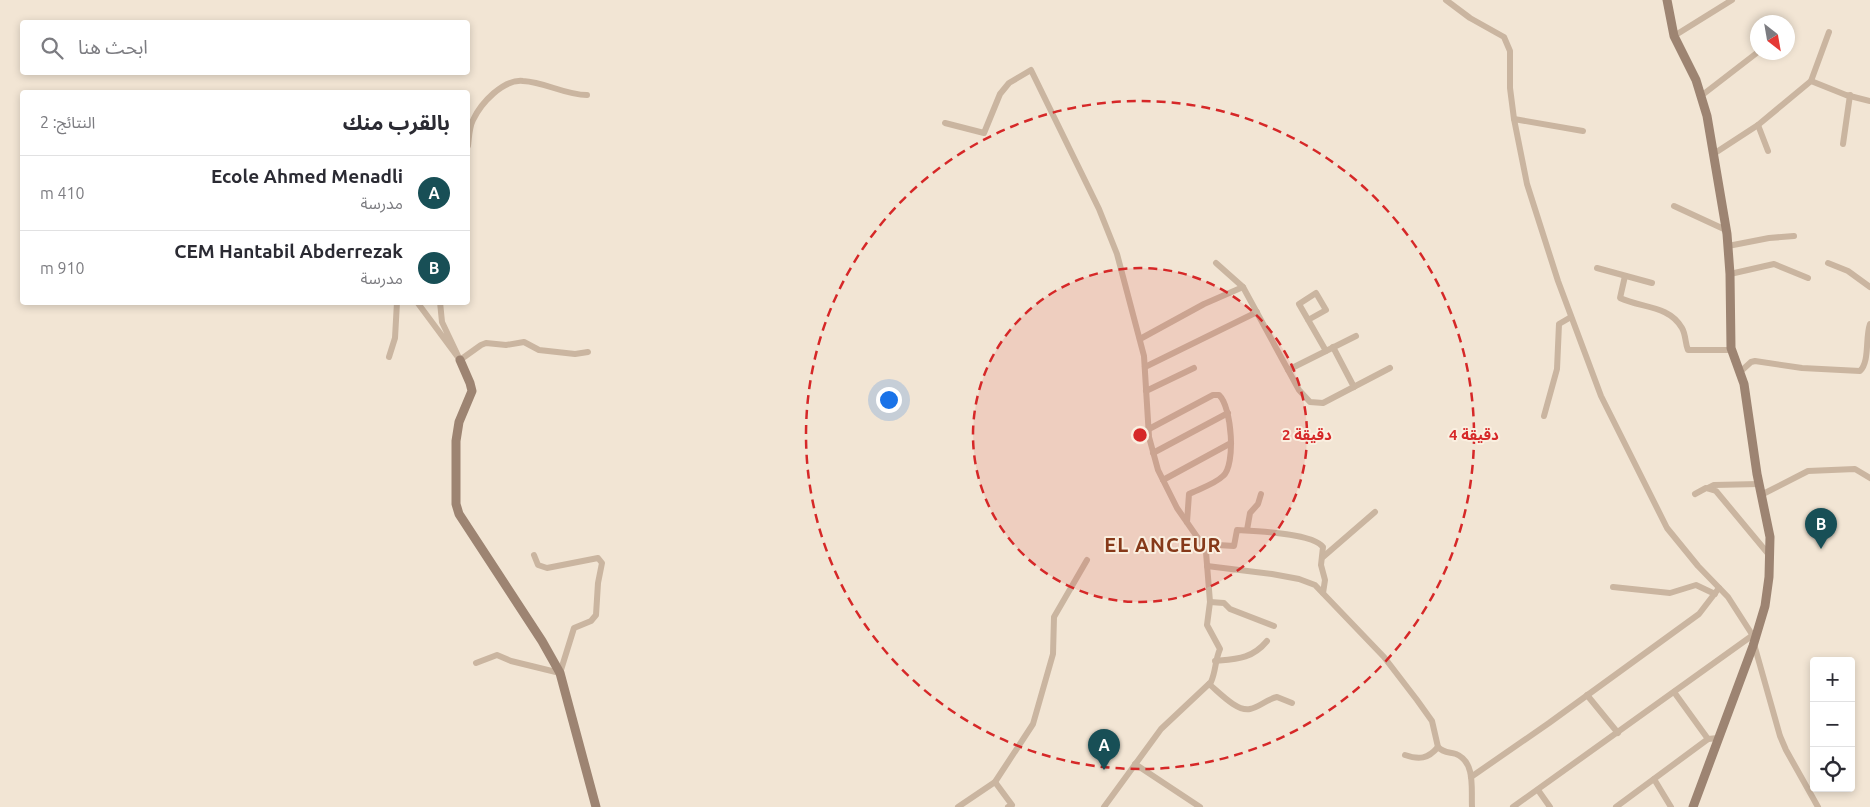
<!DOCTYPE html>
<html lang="ar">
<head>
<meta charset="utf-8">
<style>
	body { margin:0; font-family:Ubuntu,"Noto Sans Arabic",sans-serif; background:#f7f7f7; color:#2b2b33; direction:rtl }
	.controls { position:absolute; right:15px; bottom:15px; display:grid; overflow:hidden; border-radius:5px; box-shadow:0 2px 8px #0003 }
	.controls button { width:45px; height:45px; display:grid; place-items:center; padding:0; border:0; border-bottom:1px solid #e1e1e2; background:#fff; color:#2b2b33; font:25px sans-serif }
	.compass { position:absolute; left:1750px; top:15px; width:45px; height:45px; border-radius:50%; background:#fff; box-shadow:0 2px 8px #0003; rotate:149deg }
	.you { position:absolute; left:888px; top:399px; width:18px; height:18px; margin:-12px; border:4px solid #fff; border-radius:50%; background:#1a73e8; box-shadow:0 0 0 8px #1a73e833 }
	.badge { display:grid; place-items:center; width:32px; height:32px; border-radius:50%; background:#184f56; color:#fff; font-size:16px; font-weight:700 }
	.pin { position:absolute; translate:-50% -41px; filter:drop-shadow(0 1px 2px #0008) }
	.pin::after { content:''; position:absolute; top:26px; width:18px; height:15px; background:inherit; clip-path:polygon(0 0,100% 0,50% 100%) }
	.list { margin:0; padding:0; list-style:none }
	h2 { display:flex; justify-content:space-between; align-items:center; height:65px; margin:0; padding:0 20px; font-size:21px }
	h2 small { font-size:16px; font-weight:400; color:#7c7c81 }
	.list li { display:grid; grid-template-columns:32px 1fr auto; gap:15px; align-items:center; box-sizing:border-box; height:75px; padding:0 20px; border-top:1px solid #e1e1e2 }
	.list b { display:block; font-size:19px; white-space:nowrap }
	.list p { margin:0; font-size:16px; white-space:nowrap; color:#7c7c81 }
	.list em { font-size:16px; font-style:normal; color:#7c7c81 }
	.icon { flex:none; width:28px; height:28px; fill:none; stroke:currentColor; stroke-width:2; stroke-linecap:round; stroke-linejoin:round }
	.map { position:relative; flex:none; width:1870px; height:807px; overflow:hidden; direction:ltr }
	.search { position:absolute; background:#fff; box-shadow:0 2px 8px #0003; left:20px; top:20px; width:450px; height:55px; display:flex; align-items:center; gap:12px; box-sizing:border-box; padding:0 18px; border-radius:5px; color:#7c7c81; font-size:19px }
	.panel { position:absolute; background:#fff; box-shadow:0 2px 8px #0003; left:20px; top:90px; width:450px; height:215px; border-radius:5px; direction:rtl }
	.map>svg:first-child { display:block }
</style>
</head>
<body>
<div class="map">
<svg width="1870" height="807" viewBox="0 0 1870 807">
	<rect width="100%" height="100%" fill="#f2e5d4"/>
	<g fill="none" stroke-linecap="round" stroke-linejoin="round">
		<g stroke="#cab5a0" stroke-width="6">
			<path d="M1446,0l24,18 34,19 6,14v37l4,31 13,65 31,97 43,115 66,132 31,38 30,31 27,42"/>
			<path d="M1674,36l58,-36"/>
			<path d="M1811,81l35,14 24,6"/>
			<path d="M1701,96l57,-44"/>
			<path d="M1514,119l69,12"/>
			<path d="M945,123l39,10 16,-39 9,-11 22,-13 68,139 18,45 27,102 5,81 9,33 19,38 25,36 4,8 4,50 -3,23 13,24c-5,11 -4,22 -9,33l-50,47 -57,78"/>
			<path d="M1758,125l10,26"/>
			<path d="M1843,144l7,-49"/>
			<path d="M468,146c1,-8 1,-18 5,-26 8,-17 30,-41 50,-39 22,1 42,14 64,14"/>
			<path d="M1715,153l43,-28 53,-44 18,-49"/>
			<path d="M1674,206l52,24"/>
			<path d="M1728,246l41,-8 25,-2"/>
			<path d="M1216,263l27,24 56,103 11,12 13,1 67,-35"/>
			<path d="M1828,263l20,8 22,16"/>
			<path d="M1597,268l55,15"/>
			<path d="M1730,274l44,-10 34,14"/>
			<path d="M1625,276l-5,22c21,10 49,7 62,30 4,7 3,15 6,22h44"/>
			<path d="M417,302l43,58 -18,-38 -2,-20"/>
			<path d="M1308,320l18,-10 -10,-17 -17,11 27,47"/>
			<path d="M1140,339l64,-35 39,-17"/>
			<path d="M1333,347l21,40"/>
			<path d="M389,357l6,-19 2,-36"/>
			<path d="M460,360l21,-15 5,-2 20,2 18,-3 15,8 36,4 13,-2"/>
			<path d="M1145,367l112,-55"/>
			<path d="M1288,370l68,-34"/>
			<path d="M1740,372l11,-10 4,-1 47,7 58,3c10,-10 5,-33 10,-47"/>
			<path d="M1146,391l48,-23"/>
			<path d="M1544,416l13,-47 2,-45 12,-7"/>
			<path d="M1149,429l64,-34h6c13,12 17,70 4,81 -8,8 -24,13 -34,18l-2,28"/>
			<path d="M1153,453l75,-40"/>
			<path d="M1163,480l68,-37"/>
			<path d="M1708,488l6,-3 45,-1"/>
			<path d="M1695,494l11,-6 10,3 54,65"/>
			<path d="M1761,495l47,-24 47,-2 15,9"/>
			<path d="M1247,530l3,-17 8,-9 3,-10"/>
			<path d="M1202,544l32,2 3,-16c18,1 76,3 86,17l-2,18 4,15 -2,13"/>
			<path d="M1323,557l52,-45"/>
			<path d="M1207,566l65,8 27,5 16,6 69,72 33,43 15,21 6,26c5,6 12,5 18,7 20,8 15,36 16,53"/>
			<path d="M1613,587l57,6 26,-8 19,9"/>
			<path d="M1210,602l14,1 6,6 44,17"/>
			<path d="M1754,644l26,92 6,14 32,57"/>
			<path d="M1215,661c22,-2 37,-2 52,-20"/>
			<path d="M476,663l21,-8 14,6 49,12 14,-45 17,-7 5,-6 2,-32 4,-20 -4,-5 -51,10 -9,-3 -4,-10"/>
			<path d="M1209,684c10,8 28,28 41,25 10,-2 17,-10 27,-12l15,6"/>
			<path d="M1674,692l34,47"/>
			<path d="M1587,695l31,38"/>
			<path d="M1405,755c14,5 23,4 33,-8"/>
			<path d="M1135,764l65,43"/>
			<path d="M1471,777l78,-54 150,-109 20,-26"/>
			<path d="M1654,779l17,28"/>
			<path d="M995,782l38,-58 20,-70 1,-37 33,-57"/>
			<path d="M1538,790l12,17"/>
			<path d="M958,807l37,-25 17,23 -4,2"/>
			<path d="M1513,807l240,-172"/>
			<path d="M1616,807l92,-68 10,-1"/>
		</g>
		<g stroke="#9d8472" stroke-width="9">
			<path d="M1667,0l7,36 22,44 11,36 20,118 3,40 1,74 13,36 13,90 13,63 -1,40 -4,29 -12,40 -60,161"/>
			<path d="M460,360l10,23 2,8 -13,31 -3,19v63l3,10 83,127 18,32 36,134"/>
		</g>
	</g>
	<circle cx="1140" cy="435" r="167" fill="#d62828" fill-opacity=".12"/>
	<g fill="none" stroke="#d62828" stroke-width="2.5" stroke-dasharray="9 6">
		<circle cx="1140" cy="435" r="167"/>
		<circle cx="1140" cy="435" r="334"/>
	</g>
	<g text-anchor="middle" stroke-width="4" stroke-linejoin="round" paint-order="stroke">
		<g font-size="20" font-weight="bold" letter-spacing="1" fill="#863919" stroke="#faefe0">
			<text x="1163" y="552">EL ANCEUR</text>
		</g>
	</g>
	<circle cx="1140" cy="435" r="8" fill="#d62828" stroke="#faefe0" stroke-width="2.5"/>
	<g font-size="15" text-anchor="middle" font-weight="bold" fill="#d62828" stroke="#faefe0" stroke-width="4" stroke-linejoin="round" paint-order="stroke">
		<text x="1307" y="440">2 دقيقة</text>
		<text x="1474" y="440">4 دقيقة</text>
	</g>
</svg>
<div class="controls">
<button>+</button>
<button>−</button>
<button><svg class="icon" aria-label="locate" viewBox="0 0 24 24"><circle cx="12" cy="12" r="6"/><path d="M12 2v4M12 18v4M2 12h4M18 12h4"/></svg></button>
</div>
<svg class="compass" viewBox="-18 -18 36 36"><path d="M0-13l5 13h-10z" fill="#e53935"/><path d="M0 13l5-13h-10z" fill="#7c7c81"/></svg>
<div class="you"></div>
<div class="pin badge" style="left:1104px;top:770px">A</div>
<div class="pin badge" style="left:1821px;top:549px">B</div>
<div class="search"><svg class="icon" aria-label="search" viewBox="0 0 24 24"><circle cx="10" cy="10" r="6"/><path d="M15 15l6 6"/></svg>ابحث هنا</div>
<section class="panel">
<h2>بالقرب منك<small>النتائج: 2</small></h2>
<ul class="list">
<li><span class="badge">A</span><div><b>Ecole Ahmed Menadli</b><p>مدرسة</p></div><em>410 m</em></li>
<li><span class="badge">B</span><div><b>CEM Hantabil Abderrezak</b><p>مدرسة</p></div><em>910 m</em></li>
</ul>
</section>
</div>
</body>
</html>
